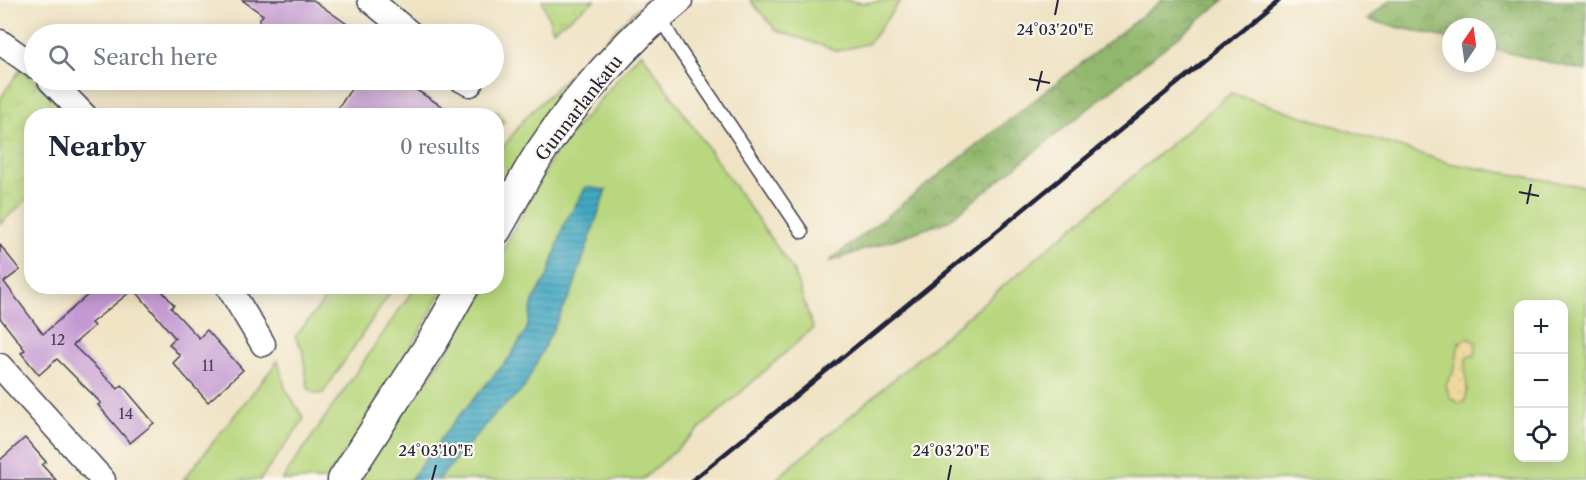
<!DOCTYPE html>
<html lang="en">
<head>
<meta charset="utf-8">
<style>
	body { margin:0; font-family:"Libre Caslon Text",serif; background:#f6f6f7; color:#1f2937 }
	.controls { position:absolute; right:18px; bottom:18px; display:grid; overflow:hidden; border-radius:12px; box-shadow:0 3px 15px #0003 }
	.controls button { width:54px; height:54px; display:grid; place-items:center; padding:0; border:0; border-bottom:2px solid #e0e1e3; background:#fff; color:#1f2937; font:30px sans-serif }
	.compass { position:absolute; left:1442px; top:18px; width:54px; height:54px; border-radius:50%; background:#fff; box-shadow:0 3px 15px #0003; rotate:13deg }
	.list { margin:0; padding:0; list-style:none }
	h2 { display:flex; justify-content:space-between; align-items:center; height:78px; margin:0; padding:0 24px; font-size:26px }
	h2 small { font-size:20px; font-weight:400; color:#747a83 }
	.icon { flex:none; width:33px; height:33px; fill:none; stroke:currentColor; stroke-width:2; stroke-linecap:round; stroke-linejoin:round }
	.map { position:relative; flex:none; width:1586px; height:480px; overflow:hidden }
	.search { position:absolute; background:#fff; box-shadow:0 3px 15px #0003; left:24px; top:24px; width:480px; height:66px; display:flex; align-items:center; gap:15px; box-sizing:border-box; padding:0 21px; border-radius:33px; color:#747a83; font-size:22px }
	.panel { position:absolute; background:#fff; box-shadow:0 3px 15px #0003; left:24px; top:108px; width:480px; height:186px; border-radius:24px }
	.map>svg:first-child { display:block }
</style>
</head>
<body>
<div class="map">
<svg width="1586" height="480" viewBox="0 0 1586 480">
	<defs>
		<pattern id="forest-crowns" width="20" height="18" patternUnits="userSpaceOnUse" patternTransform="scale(1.5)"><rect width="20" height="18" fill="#92b86d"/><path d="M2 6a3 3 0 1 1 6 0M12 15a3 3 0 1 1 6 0" fill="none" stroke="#77955b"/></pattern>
		<pattern id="sand-dots" width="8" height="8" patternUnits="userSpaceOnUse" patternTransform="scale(1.5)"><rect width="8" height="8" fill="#eeda9e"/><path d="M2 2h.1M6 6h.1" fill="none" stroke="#ccbb89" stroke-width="1.8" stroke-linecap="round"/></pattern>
		<pattern id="park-crowns" width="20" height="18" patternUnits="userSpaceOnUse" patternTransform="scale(1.5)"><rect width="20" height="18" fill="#b8d77e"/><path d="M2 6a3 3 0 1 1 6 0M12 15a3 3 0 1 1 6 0" fill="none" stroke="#9eb86e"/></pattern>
		<pattern id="water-rules" width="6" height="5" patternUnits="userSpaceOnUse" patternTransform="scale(1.5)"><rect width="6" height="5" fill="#42a8c2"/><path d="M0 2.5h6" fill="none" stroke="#37889f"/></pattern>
	</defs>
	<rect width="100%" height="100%" fill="#fbf7ec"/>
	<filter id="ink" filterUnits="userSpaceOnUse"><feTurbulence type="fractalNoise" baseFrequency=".0167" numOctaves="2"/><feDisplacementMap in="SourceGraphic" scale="12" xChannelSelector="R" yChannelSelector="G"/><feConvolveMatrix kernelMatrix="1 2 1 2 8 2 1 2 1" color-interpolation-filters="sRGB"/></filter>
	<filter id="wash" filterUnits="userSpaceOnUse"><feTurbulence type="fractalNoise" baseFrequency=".008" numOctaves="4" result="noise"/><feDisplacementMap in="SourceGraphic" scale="24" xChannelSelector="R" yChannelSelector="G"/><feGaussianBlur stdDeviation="1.35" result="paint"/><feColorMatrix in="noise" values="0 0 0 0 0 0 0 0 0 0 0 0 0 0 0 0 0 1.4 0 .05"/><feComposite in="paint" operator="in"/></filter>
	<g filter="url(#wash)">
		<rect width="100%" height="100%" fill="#efe3c4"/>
		<g fill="#b8d77e" stroke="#6d7c5c" stroke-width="1.5" fill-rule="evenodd">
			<path d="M646,0h9l-118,132 -40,59 -1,-34 29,-39z"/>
			<path d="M750,0h97c17,6 36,0 54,0l-32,43 -31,8 -62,-21z"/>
			<path d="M641,52l152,218 20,58 -171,152h-204l56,-65 30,-27 48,-99 34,-99 -42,34 -15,49 -16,28 -6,28 -17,28 -54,62 -46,61h-54l95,-135 32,-58 13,-1 1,-25 59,-110z"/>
			<path d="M1231,93l218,70 137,24v293h-811zM1518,304h46v154h-46z"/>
			<path d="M479,106l19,6 6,9 -7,11 -1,-16 -25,-1z"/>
			<path d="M335,287h59l-71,106 -7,1 -8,-6 -6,-40 -7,-11z"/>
			<path d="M415,287h29c-34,67 -76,132 -118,193h-44z"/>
			<path d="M278,361l7,27 19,31 -44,61h-77z"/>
		</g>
		<g fill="url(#forest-crowns)" stroke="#5a6d54" stroke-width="1.5">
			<path d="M1162,0h62l-276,221 -120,41z"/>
			<path d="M1390,0h196v71l-99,-23v-21h-36v12l-84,-19z"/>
		</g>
		<path fill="url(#sand-dots)" stroke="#887e6c" stroke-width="1.5" d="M1468,338l9,5 -3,12 -7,2c-6,16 5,30 -3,45l-5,1 -9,-6 -4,-12 9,-17 4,-25z"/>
		<g fill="url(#park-crowns)" stroke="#6d7c5c" stroke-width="1.5">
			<path d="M542,0h53l-42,30z"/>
			<path d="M22,67l46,48 -36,1 -1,80 -31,28v-125z"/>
		</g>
		<path fill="url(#water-rules)" stroke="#32657e" stroke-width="1.5" d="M586,187l20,3 -33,99 -49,99 -30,27 -56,65h-28l46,-61 54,-62 17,-28 6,-28 16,-28 15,-49z"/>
		<g id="blocks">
			<g fill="#c499d3">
				<path d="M242,0h71l48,34h-82l-20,-14 4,-5z"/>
				<path d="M357,80h44l56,36h-124z"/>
				<path d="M0,245l20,25 -16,12 39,52 55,-48h60l16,19 -3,3 28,30 8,-8 36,40 -35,32 -35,-39 7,-7 -11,-12 6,-6 -41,-49 -43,34 3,3 -21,19 45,44 4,-4 32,38 -24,20 -32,-38 3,-2 -44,-44 -18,16 -18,-22 4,-3 -25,-32z"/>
				<path d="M25,438l21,24 -4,3 14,15h-56v-20z"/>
			</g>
		</g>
	</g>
	<g filter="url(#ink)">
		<use href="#blocks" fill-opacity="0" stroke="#413f50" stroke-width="1.5"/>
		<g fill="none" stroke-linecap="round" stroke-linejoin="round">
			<g stroke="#413f50" stroke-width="15">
				<path id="service" d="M659,16l19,32 124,184"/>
			</g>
			<g stroke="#413f50" stroke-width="27">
				<g id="minor">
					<path d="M370,0l41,34"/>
					<path d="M0,42l34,24"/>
					<path d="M50,80l35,36"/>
					<path d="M462,80l8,4"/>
					<path d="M228,286l35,58"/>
					<path d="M0,366l103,114"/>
				</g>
			</g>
			<g stroke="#413f50" stroke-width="33">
				<g id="tertiary">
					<path d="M496,230c16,-27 29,-55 46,-80 35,-53 86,-110 135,-150"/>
					<path d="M343,480l91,-141 30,-53"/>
				</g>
			</g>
			<use href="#service" stroke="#fff" stroke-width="12"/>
			<use href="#minor" stroke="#fff" stroke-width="24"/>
			<use href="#tertiary" stroke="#fff" stroke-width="30"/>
			<path stroke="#22223b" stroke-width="4.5" d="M693,480l586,-480"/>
		</g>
	</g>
	<path fill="none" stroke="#22223b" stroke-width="2" d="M1055,15l3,-15M1029,79l21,4M1037,91l5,-20M1519,192l20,4M1527,204l4,-20M432,480l4,-15M948,480l3,-15"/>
	<g text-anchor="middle" stroke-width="4.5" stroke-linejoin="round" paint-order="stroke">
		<g font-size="15" fill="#4a4061">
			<text x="58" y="345">12</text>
			<text x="208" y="371">11</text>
			<text x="126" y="419">14</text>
		</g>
		<g font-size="18" fill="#22223b" stroke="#fbf7ec">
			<text transform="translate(579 108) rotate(-52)" y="6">Gunnarlankatu</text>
		</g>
	</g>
	<g font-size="15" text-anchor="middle" fill="#22223b" stroke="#fbf7ec" stroke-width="4.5" stroke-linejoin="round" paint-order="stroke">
		<text x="1055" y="35">24°03'20"E</text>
		<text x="436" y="456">24°03'10"E</text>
		<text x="951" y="456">24°03'20"E</text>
	</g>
</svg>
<div class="controls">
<button>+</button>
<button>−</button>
<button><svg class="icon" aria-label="locate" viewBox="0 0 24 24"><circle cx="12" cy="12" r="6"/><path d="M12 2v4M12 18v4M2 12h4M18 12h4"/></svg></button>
</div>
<svg class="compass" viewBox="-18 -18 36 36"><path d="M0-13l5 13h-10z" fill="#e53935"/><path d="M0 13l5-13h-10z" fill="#747a83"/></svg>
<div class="search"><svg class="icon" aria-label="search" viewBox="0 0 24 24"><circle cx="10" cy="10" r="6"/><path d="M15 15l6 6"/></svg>Search here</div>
<section class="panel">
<h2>Nearby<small>0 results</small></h2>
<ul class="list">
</ul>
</section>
</div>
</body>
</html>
